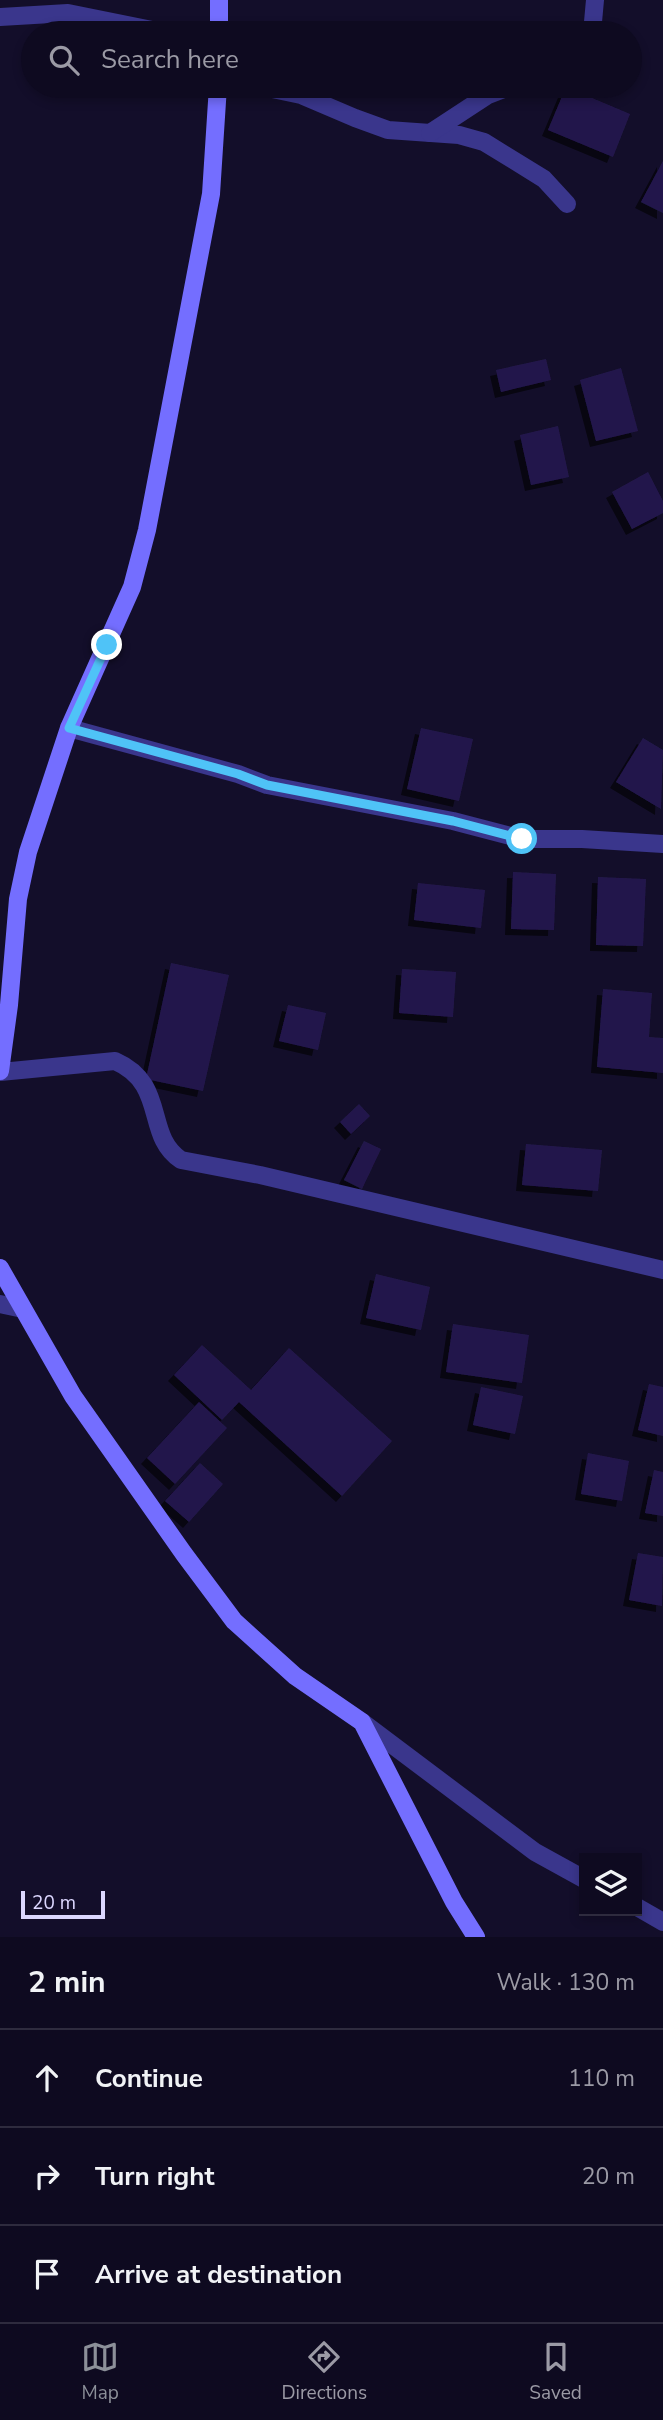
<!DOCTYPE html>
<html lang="en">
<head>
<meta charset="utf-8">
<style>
	body { margin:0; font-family:"Nunito Sans",sans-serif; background:#171329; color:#f1f3f6 }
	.controls { position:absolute; right:21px; bottom:21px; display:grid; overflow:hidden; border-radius:0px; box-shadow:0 4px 10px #0003 }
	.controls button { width:63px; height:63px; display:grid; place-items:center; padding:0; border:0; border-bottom:2px solid #2e2b3e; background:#0e0a20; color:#f1f3f6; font:35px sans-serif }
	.scale { position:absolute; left:21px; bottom:18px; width:84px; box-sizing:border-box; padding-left:7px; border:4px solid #dcd7ff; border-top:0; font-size:19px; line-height:24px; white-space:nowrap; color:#dcd7ff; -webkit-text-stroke:5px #130e2a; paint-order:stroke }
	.stop { position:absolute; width:21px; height:21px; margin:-16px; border:5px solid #4fc3f7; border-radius:50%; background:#fff }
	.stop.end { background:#4fc3f7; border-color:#fff; box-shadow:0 2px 7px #0008 }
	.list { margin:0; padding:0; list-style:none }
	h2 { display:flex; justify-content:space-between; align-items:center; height:91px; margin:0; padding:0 28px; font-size:30px }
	h2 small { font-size:23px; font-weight:400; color:#9b9aa5 }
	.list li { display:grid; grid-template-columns:46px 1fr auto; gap:21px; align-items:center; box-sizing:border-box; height:98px; padding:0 28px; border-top:2px solid #2e2b3e }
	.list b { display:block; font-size:26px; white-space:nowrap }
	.list em { font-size:23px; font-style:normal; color:#9b9aa5 }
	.icon { flex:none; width:38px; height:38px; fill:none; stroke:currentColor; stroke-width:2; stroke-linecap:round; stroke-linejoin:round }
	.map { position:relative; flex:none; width:663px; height:1937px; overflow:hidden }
	.search { position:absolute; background:#0e0a20; box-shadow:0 4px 10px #0003; left:21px; right:21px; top:21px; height:77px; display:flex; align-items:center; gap:18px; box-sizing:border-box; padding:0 24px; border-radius:38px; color:#9b9aa5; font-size:26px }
	.sheet { height:385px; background:#0e0a20 }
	nav { display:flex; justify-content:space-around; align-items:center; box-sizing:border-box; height:98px; border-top:2px solid #2e2b3e; background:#0e0a20; font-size:19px; color:#9b9aa5 }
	nav a { display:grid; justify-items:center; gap:4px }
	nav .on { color:#8c9099 }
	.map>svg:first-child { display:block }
</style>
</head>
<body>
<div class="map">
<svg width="663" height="1937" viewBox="0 0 663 1937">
	<defs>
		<filter id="shadow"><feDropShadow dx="-6" dy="6" stdDeviation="0" flood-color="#0009"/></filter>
	</defs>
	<rect width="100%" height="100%" fill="#130e2a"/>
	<g fill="#24194c" filter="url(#shadow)">
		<path d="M566,87l64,27 -17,43 -65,-27z"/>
		<path d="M663,161v52l-22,-11z"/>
		<path d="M546,359l5,21 -50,12 -5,-22z"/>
		<path d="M621,368l17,63 -42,10 -16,-61z"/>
		<path d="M558,426l11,51 -38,8 -11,-50z"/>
		<path d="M648,472l15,29v12l-31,16 -20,-37z"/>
		<path d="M421,728l52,11 -14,62 -52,-12z"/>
		<path d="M643,738l20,12 -2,59 -45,-27z"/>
		<path d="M513,872l43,2 -2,56 -43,-1z"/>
		<path d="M598,877l48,2 -3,67 -47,-1z"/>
		<path d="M418,883l67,7 -4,38 -67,-8z"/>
		<path d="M171,963l58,12 -26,116 -57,-12z"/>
		<path d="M402,969l54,3 -3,45 -54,-4z"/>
		<path d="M603,989l49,4 -3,44 14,1v35l-66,-6z"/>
		<path d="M288,1005l38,8 -8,37 -39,-9z"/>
		<path d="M359,1104l11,12 -19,18 -11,-12z"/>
		<path d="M364,1141l17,8 -19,40 -18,-9z"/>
		<path d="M526,1144l76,6 -4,41 -76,-6z"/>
		<path d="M376,1274l54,13 -9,43 -55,-12z"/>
		<path d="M453,1324l76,11 -7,48 -76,-11z"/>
		<path d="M202,1345l49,45 38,-42 103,93 -50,55 -103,-94 -17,18 -48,-45z"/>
		<path d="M649,1384l14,3v49l-25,-6z"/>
		<path d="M481,1387l42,9 -8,38 -42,-9z"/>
		<path d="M199,1402l28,26 -52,56 -28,-26z"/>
		<path d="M588,1453l41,8 -7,40 -41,-7z"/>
		<path d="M200,1463l23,21 -34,38 -24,-21z"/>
		<path d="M654,1470l9,2v44l-18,-3z"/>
		<path d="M638,1553l25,4 -1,49 -33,-6z"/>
	</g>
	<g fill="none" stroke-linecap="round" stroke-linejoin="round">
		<g stroke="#3a368c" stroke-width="18">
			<path d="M0,17l68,-4 99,20"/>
			<path d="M592,33l3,-33"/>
			<path d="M258,86l43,9 54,23 33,12 71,5 25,7 60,37 23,25"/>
			<path d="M430,133l58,-38 24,-9"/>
			<path d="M69,728l169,46 29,11 186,36 69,18h60l81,5"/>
			<path d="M0,1072l115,-11c53,23 29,75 66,99l79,15 403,95"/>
			<path d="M0,1304l23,5"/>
			<path d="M362,1722l173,130 49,27"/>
			<path d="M637,1907l26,15"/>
		</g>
		<g stroke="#746eff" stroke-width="18">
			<path d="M219,33v-33"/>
			<path d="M0,1071l9,-66 9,-106 10,-47 41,-124 63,-141 15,-57 64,-336 7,-108"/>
			<path d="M0,1268l73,128 111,158 50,67 61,55 67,46 92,180 22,35"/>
		</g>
	</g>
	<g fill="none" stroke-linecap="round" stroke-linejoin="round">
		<path stroke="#4fc3f7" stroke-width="9" d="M107,645l-38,83 169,46 29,11 186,36 69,18"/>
	</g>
</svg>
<div class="controls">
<button><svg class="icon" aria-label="layers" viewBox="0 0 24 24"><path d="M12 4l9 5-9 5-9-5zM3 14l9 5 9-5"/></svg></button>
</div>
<div class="scale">20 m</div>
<div class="stop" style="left:522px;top:839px"></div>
<div class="stop end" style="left:107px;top:645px"></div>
<div class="search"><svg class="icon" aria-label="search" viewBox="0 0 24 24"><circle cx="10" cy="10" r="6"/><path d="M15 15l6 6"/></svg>Search here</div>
</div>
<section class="sheet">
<h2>2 min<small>Walk · 130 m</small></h2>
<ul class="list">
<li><svg class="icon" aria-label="ahead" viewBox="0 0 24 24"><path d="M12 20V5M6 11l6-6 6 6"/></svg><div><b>Continue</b></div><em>110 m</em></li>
<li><svg class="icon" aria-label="right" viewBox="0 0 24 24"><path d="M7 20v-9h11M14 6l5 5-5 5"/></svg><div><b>Turn right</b></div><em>20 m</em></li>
<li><svg class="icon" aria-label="arrive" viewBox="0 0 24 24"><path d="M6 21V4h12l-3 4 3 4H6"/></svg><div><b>Arrive at destination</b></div></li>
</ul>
</section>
<nav>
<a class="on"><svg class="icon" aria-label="map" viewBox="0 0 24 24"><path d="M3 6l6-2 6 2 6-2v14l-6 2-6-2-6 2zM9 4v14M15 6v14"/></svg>Map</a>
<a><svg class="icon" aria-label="directions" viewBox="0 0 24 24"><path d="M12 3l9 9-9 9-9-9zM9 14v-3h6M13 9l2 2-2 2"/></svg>Directions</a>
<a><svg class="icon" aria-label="saved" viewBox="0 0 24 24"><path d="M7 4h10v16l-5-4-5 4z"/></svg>Saved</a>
</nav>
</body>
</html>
